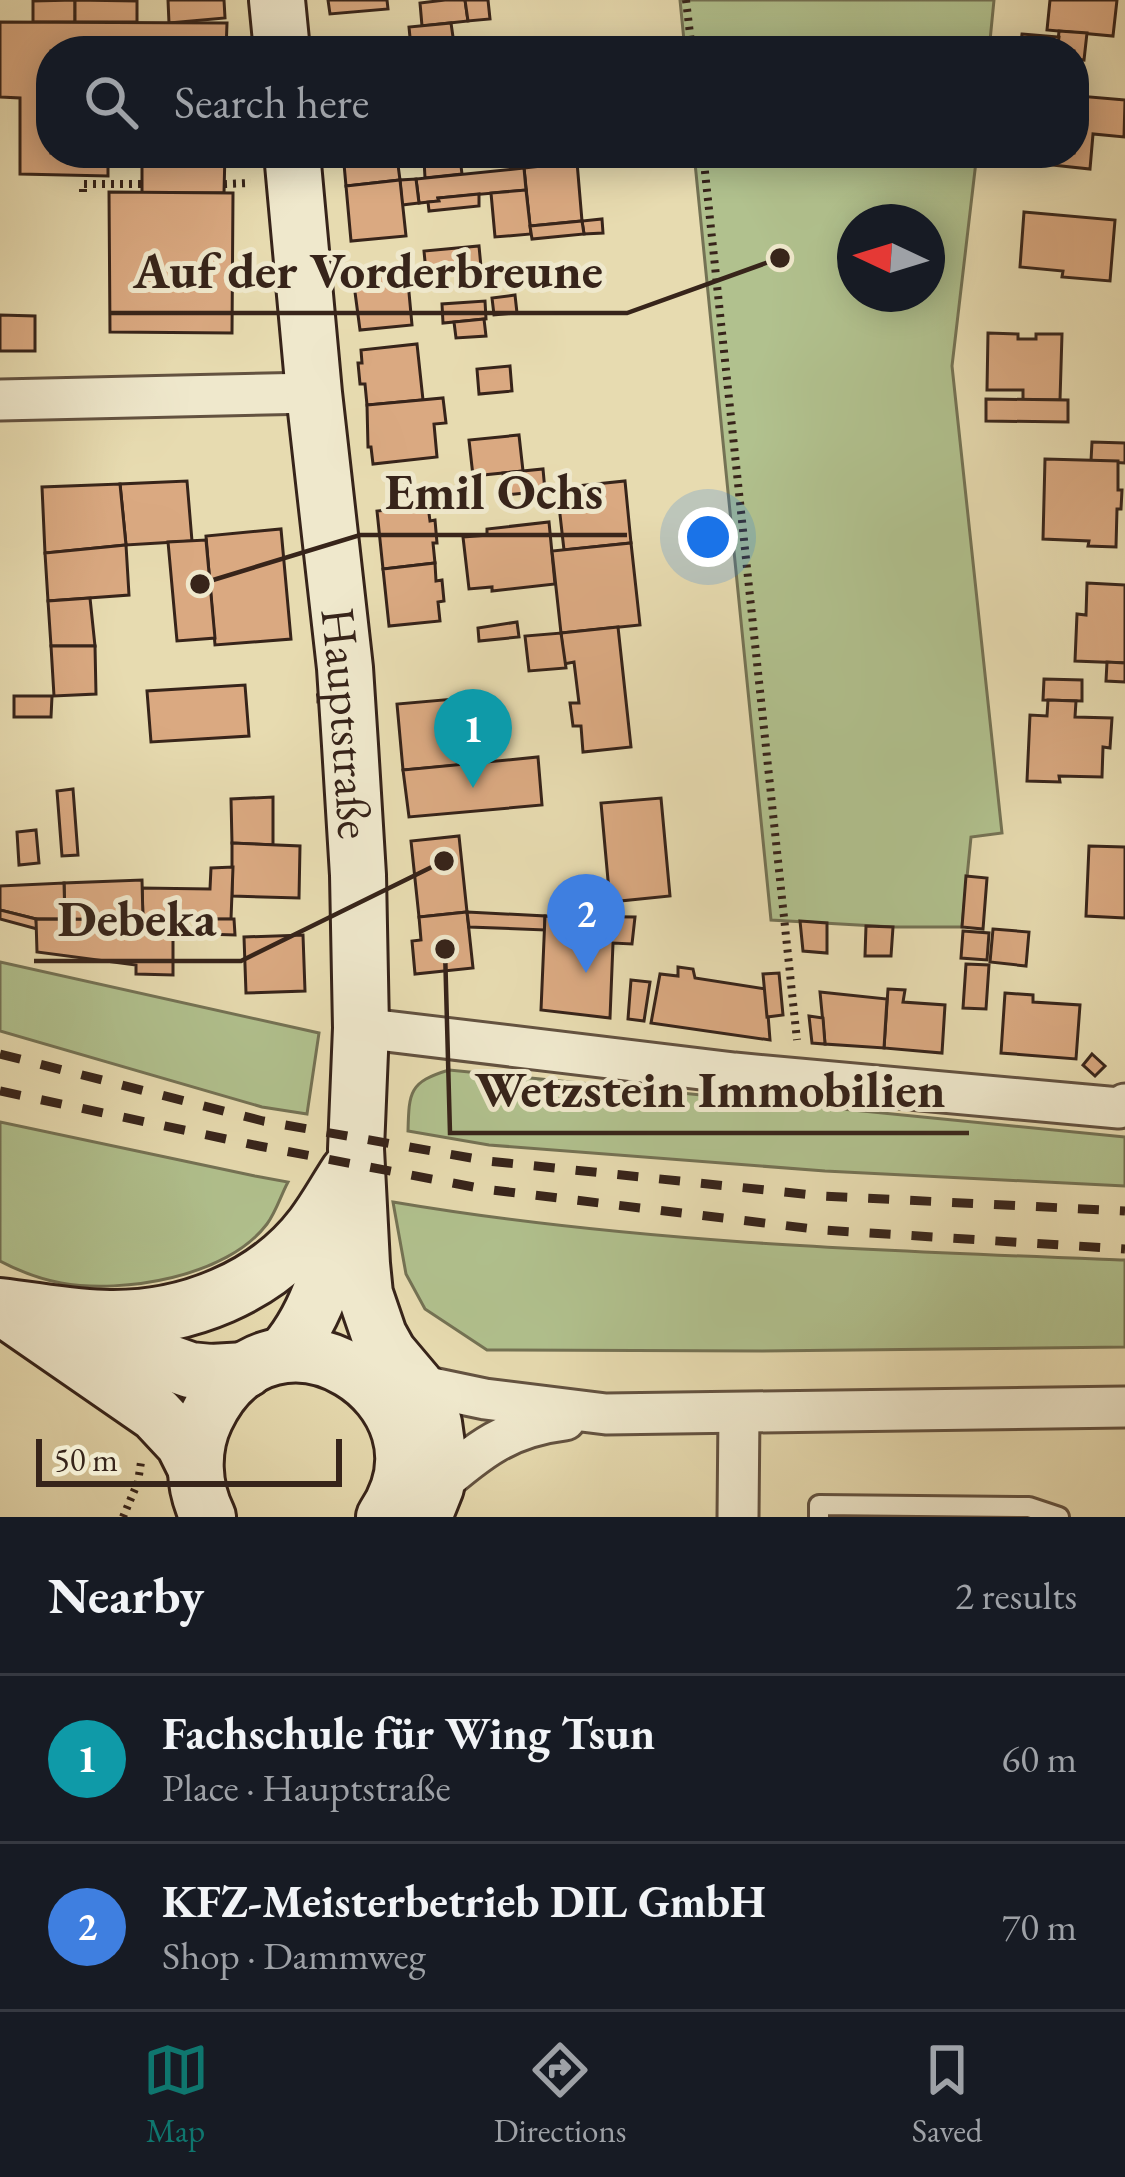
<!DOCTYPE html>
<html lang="en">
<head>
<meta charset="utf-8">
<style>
	body { margin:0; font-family:"EB Garamond",serif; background:#242831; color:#f1f3f6 }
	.compass { position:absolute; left:837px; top:204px; width:108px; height:108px; border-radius:50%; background:#171b24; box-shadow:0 6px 30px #0003; rotate:274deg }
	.scale { position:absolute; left:36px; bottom:30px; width:306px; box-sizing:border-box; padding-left:12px; border:6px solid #37241a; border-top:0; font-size:33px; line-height:42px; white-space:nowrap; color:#37241a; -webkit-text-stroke:9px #efe8cc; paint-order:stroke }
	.you { position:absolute; left:708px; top:537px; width:42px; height:42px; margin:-30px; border:9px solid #fff; border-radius:50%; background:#1a73e8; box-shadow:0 0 0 18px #1a73e833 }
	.badge { display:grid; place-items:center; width:78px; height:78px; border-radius:50%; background:#0f766e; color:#fff; font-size:39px; font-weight:700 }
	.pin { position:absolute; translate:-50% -99px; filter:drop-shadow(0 3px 6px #0008) }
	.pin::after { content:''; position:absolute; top:63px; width:42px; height:36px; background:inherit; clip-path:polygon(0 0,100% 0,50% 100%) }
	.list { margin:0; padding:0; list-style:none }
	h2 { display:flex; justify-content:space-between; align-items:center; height:156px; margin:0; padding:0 48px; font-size:51px }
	h2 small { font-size:39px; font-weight:400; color:#9ea1a6 }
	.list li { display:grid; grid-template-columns:78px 1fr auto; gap:36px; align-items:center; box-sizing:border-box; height:168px; padding:0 48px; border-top:3px solid #363941 }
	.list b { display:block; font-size:45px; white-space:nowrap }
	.list p { margin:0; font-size:39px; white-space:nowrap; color:#9ea1a6 }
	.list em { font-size:39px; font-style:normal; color:#9ea1a6 }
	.icon { flex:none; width:66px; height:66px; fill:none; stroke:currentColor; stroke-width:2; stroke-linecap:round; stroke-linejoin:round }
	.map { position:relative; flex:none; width:1125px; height:1517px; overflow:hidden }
	.search { position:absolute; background:#171b24; box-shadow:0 6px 30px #0003; left:36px; right:36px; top:36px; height:132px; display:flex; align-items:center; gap:30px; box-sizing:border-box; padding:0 42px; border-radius:48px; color:#9ea1a6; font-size:45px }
	.sheet { height:492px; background:#171b24 }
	nav { display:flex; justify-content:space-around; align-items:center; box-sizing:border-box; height:168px; border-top:3px solid #363941; background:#171b24; font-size:33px; color:#9ea1a6 }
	nav a { display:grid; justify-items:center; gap:6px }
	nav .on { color:#0f766e }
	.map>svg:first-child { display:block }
</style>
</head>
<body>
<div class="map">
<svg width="1125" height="1517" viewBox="0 0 1125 1517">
	<rect width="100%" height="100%" fill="#e7dbb0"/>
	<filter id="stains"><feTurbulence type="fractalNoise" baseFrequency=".00167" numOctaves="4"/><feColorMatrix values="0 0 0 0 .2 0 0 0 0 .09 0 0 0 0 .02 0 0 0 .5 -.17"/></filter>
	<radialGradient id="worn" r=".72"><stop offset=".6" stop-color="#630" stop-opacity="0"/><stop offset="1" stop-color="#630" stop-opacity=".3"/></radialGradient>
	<g fill="#b1c18e" stroke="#747254" stroke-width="3" fill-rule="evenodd">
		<path d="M680,0h314l-5,51h-304z"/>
		<path d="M694,153h283l-25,213 50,467 -31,4 -9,90h-69l-122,-7zM855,222h72v72h-72z"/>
		<path d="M0,962l319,71 -12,81 -45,-7 -262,-76z"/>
		<path d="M449,1070l676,67v49l-300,-15 -336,-26 -81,-14c1,-39 1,-49 41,-61z"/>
		<path d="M0,1122l255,54 33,6c-7,13 -12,30 -21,42 -40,53 -144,70 -206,59 -21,-4 -42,-12 -61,-22z"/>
		<path d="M393,1202c242,41 488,49 732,58v87l-363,4 -275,-1 -62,-41 -19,-35z"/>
	</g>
	<g fill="#daa981" stroke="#37241a" stroke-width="3">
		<path d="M75,0v22h-42v-21z"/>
		<path d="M75,0l62,1v21h-62z"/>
		<path d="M168,0h56l1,18 -56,5z"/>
		<path d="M328,0h59l1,9 -58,5z"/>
		<path d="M445,0h20l3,21 -46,5 -2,-23z"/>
		<path d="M465,0h23l2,19 -22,2z"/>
		<path d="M1050,0h67l-4,36 -66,-6z"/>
		<path d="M0,22l227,1 -1,28h-175v102h57v23l-88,-2v-76l-20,-1z"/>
		<path d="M451,23l3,21 -43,4 -2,-21z"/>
		<path d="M1059,31l28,2 -3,27 -10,-1v-8h-17z"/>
		<path d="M1022,34l37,3 -2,14h-37z"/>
		<path d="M1074,91l5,1 -1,4 47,4 -1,37 -31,-3 -3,35 -57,-6 1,-10h40z"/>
		<path d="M142,153h83l-1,40h-82z"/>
		<path d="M343,153h58l1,11 -4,1 2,15 -54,6z"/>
		<path d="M455,156l5,2 2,16 -37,4 -1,-19z"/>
		<path d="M577,162l5,59 -52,5 -6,-58z"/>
		<path d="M524,168l2,22 -88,8 1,3 -20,2 -3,-24z"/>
		<path d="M416,179l3,24 -17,2 -2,-25z"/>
		<path d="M400,180l6,56 -55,5 -5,-55z"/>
		<path d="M526,190l5,44 -36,3 -4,-44z"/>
		<path d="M109,192l124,1 -1,140 -122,-1z"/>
		<path d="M479,194v12l-50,5 -1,-9 11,-1 -1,-3z"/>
		<path d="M1024,212l91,8 -5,61 -48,-4 1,-6 -43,-4z"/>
		<path d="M602,219l1,14 -19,1 -2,-13z"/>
		<path d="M582,221l2,13 -52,5 -2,-13z"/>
		<path d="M479,246l2,21 -55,5 -2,-21z"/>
		<path d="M407,271l5,54 -52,5 -7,-53z"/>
		<path d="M515,295l2,18 -23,2 -2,-17z"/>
		<path d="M485,301l1,18 -43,4 -1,-19z"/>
		<path d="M0,315l35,1v35h-35z"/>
		<path d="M484,319l2,17 -30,2 -2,-16z"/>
		<path d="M988,333l30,1v5h18v-5h26l-2,66h-37v-10h-36z"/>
		<path d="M417,344l6,56 -56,5 -2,-21h-5l-2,-21h4l-1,-13z"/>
		<path d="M510,366l2,25 -33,3 -2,-25z"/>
		<path d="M443,398l3,25 -12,1 3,33 -64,7 -2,-17h-3l-1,-42z"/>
		<path d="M986,399l82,1v22l-82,-1z"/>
		<path d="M519,435l4,36 -50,5 -4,-36z"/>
		<path d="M1092,442l33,1v20l-34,-2z"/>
		<path d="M1045,459l73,2v29h4l-1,19h-4l-1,38 -28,-1 1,-5 -46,-2z"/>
		<path d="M543,469l2,22 -39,4 -3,-22z"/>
		<path d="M187,481l5,60 -66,4 -6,-61z"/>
		<path d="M625,481l6,62 -67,7 -7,-62z"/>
		<path d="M120,484l6,61 -81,8 -3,-66z"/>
		<path d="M428,506l2,15 5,-1 2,23h-4l2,20 -52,6 -6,-58z"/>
		<path d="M549,522l6,62 -63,7v-4l-23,2 -6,-52 24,-2v-6z"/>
		<path d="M281,529l10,110 -76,6 -9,-109z"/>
		<path d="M206,540l9,98 -38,3 -9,-99z"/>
		<path d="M631,543l9,82 -79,8 -9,-82z"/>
		<path d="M126,545l3,50 -81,6 -3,-48z"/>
		<path d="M435,563l1,18 6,-1 2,21 -6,1 2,19 -51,5 -6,-57z"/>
		<path d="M1087,583l38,2v78l-50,-2 2,-47 9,1z"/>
		<path d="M90,598l5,48h-44l-3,-45z"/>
		<path d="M517,622l2,15 -40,4 -1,-13z"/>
		<path d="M618,627l13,120 -48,5 -2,-26h-8l-3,-23h9l-5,-41 -10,2 -3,-31z"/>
		<path d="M561,633l5,35 -37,3 -4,-35z"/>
		<path d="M51,646h44l1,48 -42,2z"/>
		<path d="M1107,662l18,1v19l-19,-1z"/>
		<path d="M1044,679l38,1v21l-39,-1z"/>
		<path d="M245,685l4,51 -98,6 -4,-51z"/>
		<path d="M14,696h38l-1,21h-37z"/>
		<path d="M454,699l2,22 13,-1 1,15 11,-1 2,29 -80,7 -6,-66z"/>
		<path d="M1048,700l28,1 -1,16 37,1 -2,30 -7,-1 -1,30 -43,-1 1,6 -33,-1 3,-66 17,1z"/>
		<path d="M538,757l4,48 -133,12 -6,-47z"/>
		<path d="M73,789l5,66 -16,1 -5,-65z"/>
		<path d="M273,797v48l-41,-2 -1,-44z"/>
		<path d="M661,798l9,98 -60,6 -9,-99z"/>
		<path d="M36,830l3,33 -20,2 -2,-33z"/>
		<path d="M459,836l8,76 -48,5 -8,-76z"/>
		<path d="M232,843l68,3 -1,52 -67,-2z"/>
		<path d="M1089,846l36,1v71l-39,-2z"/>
		<path d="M233,867l-2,52 -88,1 -1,-32 68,1 1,-21z"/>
		<path d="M966,876l21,2 -4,51 -21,-2z"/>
		<path d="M142,880l1,40 -78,-1 -1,-36z"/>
		<path d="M64,883l1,36h-29l-36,-9v-24z"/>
		<path d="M0,910l36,9 1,10 -37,-10z"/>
		<path d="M467,912l6,56 -58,6 -3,-33 9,-1 -2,-23z"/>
		<path d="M467,912l78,4v14l-76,-3z"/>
		<path d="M545,916l90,1 -3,27 -19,-1 -3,75 -69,-8z"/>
		<path d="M36,919l137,1v55l-37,-1v-9l-99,-13z"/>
		<path d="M205,919h29l1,16 -30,-1z"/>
		<path d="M800,921l27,2v30l-24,-2z"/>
		<path d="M866,926l27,1 -2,29h-26z"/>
		<path d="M993,929l36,3 -3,34 -36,-4z"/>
		<path d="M963,931l26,2 -2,27 -26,-2z"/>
		<path d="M303,935l2,56 -59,2 -2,-56z"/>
		<path d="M966,964l23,1 -3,44 -23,-1z"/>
		<path d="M678,967l15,2 2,9 71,11 4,51 -119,-17 9,-49 18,2z"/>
		<path d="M779,973l4,42 -16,2 -4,-43z"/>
		<path d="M631,980l19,2 -6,39 -16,-2z"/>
		<path d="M888,989l17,1 -2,12 42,3 -3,48 -58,-5z"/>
		<path d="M820,992l67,7 -3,49 -59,-4z"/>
		<path d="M1005,993l28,2v7l47,3 -4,54 -75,-6z"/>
		<path d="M809,1016l14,2 2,26 -13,-1z"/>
		<path d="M1092,1054l13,12 -10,10 -12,-11z"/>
	</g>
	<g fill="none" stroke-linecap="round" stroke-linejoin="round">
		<g stroke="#635240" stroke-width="24">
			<path id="lane" d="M819,1517v-12l210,2 30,10"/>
		</g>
		<g stroke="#635240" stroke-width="45">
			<g id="street">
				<path d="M0,400l314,-7"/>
				<path d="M361,1028l373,45 385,35 6,-4"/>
				<path d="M399,1381l86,18 121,15 519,-7"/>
				<path d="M436,1487c43,-37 71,-60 129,-67"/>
				<path d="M738,1517l1,-104"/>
			</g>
		</g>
		<g stroke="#37241a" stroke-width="60">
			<g id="secondary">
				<path d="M277,0l5,51"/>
				<path id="s1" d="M292,153l22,240 31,275 5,77 8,130 3,153 -5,121 6,115 3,30 14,41 10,18 27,32 18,38 6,43 -4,21 -12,30"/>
				<path d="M0,1306c36,4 74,12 110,12 76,1 156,-30 203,-92 13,-17 23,-36 35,-54"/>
				<path d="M7,1311l149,103 27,29 12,24"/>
				<path d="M77,1330l113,40 21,2 35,-2"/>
				<path d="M285,1353c35,-41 48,-95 57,-147"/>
				<path d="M208,1517c-15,-30 -17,-68 -2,-99 66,-141 258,-19 178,99"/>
			</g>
		</g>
		<g stroke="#37241a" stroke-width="8" stroke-dasharray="3 6" stroke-linecap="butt">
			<path d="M686,0l6,51"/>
			<path d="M703,153l94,887"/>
			<path d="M224,184l27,-1"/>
			<path d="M83,192v-8h59"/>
			<path d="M123,1517l15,-35 3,-20"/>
		</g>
		<use href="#lane" stroke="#efe8cc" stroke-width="18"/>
		<use href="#street" stroke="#efe8cc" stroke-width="39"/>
		<use href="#secondary" stroke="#efe8cc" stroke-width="54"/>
		<g stroke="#37241a" stroke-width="9" stroke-dasharray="21 21" stroke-linecap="butt">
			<path d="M0,1054l263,67 225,40 335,35 302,15"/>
			<path d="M0,1091l259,55 225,43 338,41 303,19"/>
		</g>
	</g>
	<g text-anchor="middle" stroke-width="10" stroke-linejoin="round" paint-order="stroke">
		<g font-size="48" fill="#37241a" stroke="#efe8cc">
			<text dy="17" stroke="none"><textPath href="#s1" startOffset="573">Hauptstraße</textPath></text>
		</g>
	</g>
	<path fill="none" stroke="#37241a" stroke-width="4.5" d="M780 258L627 313H109M200 584L360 535H627M444 861L241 961H34M445 949L450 1133H969"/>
	<g fill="#37241a" stroke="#efe8cc" stroke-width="4.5">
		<circle cx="780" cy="258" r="12"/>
		<circle cx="200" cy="584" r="12"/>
		<circle cx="444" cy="861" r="12"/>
		<circle cx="445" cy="949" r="12"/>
	</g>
	<g font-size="51" text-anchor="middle" font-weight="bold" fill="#37241a" stroke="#efe8cc" stroke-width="10" stroke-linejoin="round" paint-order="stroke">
		<text x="368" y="288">Auf der Vorderbreune</text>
		<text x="494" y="509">Emil Ochs</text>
		<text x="137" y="936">Debeka</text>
		<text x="710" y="1107">Wetzstein Immobilien</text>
	</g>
	<rect width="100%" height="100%" filter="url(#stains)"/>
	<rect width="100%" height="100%" fill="url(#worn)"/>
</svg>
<svg class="compass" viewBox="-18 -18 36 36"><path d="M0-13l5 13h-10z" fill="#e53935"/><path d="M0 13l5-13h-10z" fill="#9ea1a6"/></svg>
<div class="scale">50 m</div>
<div class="you"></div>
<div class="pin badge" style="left:473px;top:788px;background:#0f9aa8">1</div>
<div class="pin badge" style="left:586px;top:973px;background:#3f7fe0">2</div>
<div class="search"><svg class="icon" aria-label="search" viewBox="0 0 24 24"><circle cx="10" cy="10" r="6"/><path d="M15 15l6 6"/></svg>Search here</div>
</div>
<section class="sheet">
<h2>Nearby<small>2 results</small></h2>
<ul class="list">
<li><span class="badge" style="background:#0f9aa8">1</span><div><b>Fachschule für Wing Tsun</b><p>Place · Hauptstraße</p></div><em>60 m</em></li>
<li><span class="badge" style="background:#3f7fe0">2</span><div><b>KFZ-Meisterbetrieb DIL GmbH</b><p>Shop · Dammweg</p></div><em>70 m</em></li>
</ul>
</section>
<nav>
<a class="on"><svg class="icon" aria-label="map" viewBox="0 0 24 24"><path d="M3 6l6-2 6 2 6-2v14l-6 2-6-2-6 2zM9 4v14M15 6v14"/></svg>Map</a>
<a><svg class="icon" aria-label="directions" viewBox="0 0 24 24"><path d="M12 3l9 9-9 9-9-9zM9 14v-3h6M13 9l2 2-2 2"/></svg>Directions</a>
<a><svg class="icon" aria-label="saved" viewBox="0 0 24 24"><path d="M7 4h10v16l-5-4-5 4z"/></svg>Saved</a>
</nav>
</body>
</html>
